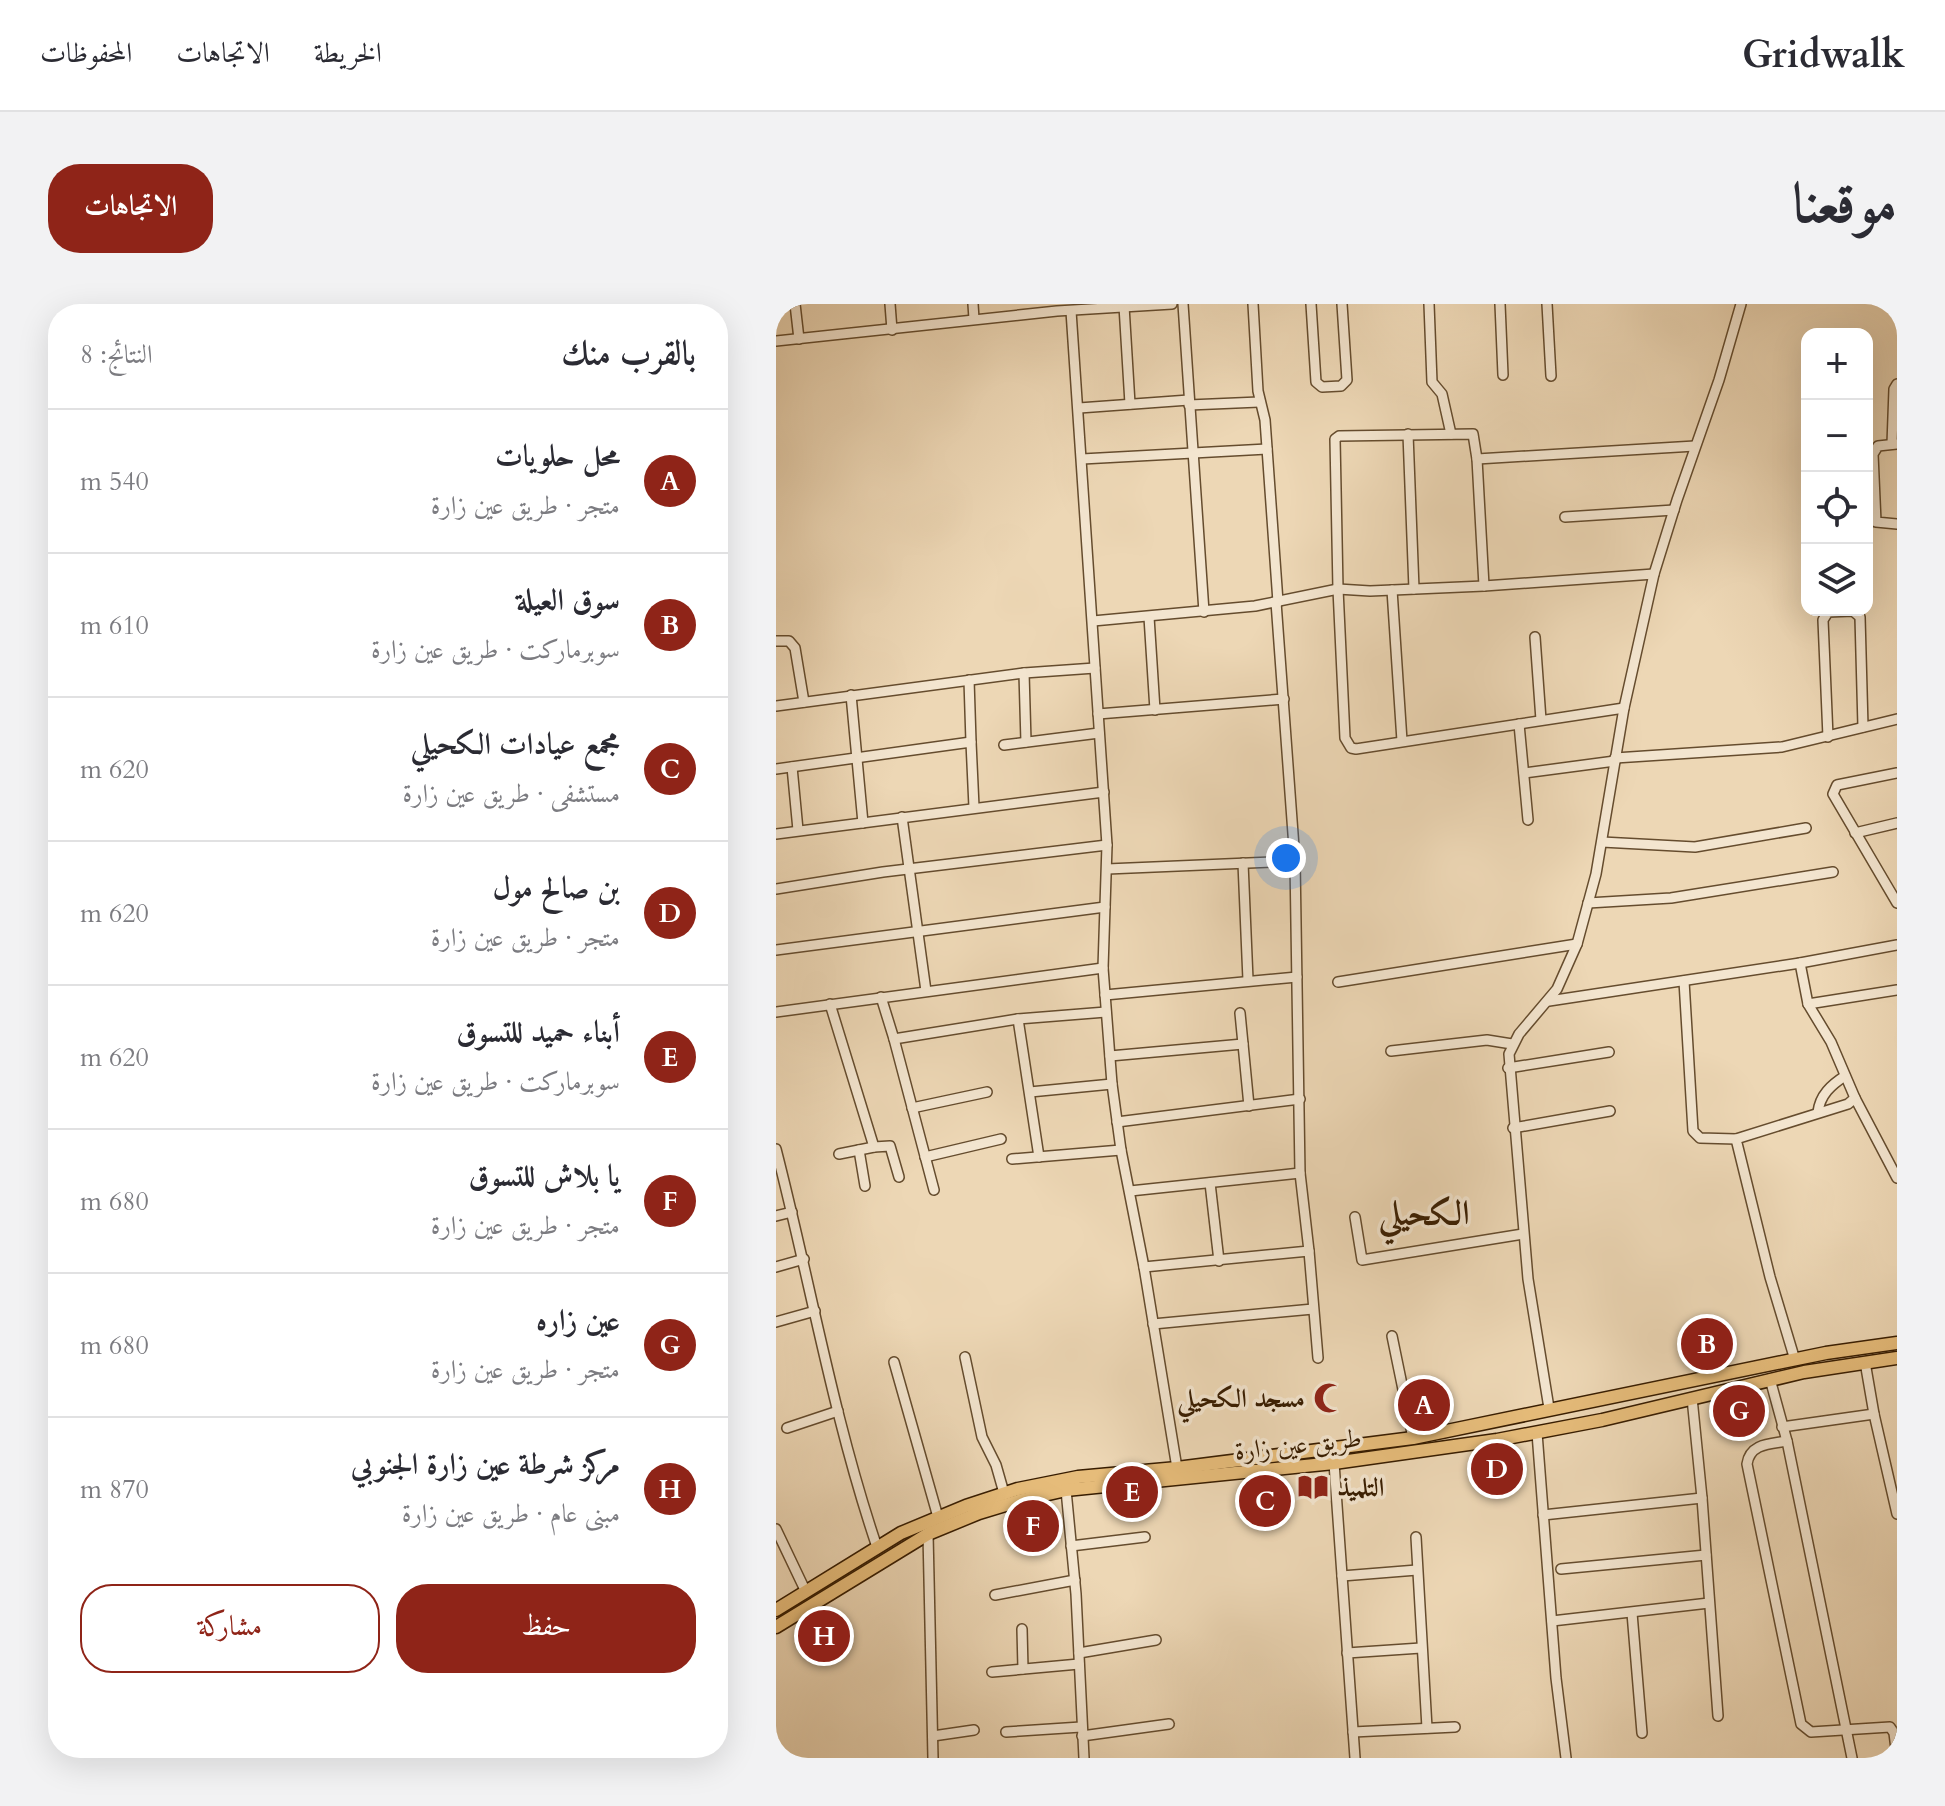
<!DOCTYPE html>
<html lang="ar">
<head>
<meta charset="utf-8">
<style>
	body { margin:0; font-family:Cardo,Amiri,serif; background:#f2f2f3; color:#2b2b33; direction:rtl }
	.controls { position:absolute; right:24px; top:24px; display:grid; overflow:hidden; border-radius:16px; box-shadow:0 8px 32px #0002 }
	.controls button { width:72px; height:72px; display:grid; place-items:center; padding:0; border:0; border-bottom:2px solid #e1e1e2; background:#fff; color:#2b2b33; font:40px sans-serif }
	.you { position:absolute; left:510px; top:554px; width:28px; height:28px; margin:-20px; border:6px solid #fff; border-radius:50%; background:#1a73e8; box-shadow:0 0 0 12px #1a73e833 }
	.badge { display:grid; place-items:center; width:52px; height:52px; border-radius:50%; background:#8f2418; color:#fff; font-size:26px; font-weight:700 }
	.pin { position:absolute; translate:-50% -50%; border:4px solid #fff; box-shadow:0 2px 8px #0006 }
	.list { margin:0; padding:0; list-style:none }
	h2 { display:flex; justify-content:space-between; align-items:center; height:104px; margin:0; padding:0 32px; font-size:34px }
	h2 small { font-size:26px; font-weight:400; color:#7c7c81 }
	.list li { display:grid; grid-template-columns:52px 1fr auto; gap:24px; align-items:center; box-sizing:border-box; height:144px; padding:0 32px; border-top:2px solid #e1e1e2 }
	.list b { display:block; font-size:30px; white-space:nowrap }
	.list p { margin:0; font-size:26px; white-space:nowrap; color:#7c7c81 }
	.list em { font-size:26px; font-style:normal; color:#7c7c81 }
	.actions { display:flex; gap:16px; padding:24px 32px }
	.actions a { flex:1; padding:18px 0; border:2px solid #8f2418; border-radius:32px; text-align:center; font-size:28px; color:#8f2418 }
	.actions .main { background:#8f2418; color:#fff }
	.icon { flex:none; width:44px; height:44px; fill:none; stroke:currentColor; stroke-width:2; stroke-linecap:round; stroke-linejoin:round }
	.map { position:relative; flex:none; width:1121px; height:1454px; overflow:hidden; direction:ltr; border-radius:32px }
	header { display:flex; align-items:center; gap:48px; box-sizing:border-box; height:112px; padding:0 40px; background:#fff; border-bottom:2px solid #e1e1e2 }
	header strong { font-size:38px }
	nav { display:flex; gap:44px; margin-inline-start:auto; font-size:28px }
	.intro { display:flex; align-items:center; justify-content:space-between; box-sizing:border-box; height:192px; padding:0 48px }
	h1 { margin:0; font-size:56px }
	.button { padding:20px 36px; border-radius:32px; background:#8f2418; color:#fff; font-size:28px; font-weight:700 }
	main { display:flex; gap:48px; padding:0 48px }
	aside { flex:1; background:#fff; border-radius:32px; box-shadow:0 8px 32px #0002 }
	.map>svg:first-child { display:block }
</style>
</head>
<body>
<header>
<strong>Gridwalk</strong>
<nav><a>الخريطة</a><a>الاتجاهات</a><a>المحفوظات</a></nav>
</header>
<div class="intro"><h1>موقعنا</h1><a class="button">الاتجاهات</a></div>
<main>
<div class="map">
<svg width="1121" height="1454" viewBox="0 0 1121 1454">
	<rect width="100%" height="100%" fill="#edd7b5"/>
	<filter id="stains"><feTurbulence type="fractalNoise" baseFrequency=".0025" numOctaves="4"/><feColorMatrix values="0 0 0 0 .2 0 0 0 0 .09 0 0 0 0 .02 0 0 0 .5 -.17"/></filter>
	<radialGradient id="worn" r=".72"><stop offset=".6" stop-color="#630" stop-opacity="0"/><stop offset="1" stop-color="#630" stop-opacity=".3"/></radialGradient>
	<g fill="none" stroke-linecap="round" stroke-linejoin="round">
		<g stroke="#654c2e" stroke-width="12">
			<g id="minor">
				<path d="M19,0l4,35"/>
				<path d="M114,0l2,26"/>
				<path d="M197,0l1,15"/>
				<path d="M407,0l21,308"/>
				<path d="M477,0l5,87 7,29 13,182"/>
				<path d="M535,0l5,78 6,5 19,-1 6,-6 -5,-76"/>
				<path d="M653,0l3,78 10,12 9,40"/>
				<path d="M724,0l3,71"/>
				<path d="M771,0l4,72"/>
				<path d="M348,2l6,98"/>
				<path d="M295,7l36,534 -4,123 9,116 9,66 23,117 33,201"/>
				<path d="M0,37l281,-30 115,-7"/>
				<path d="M413,101l70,-3"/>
				<path d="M303,104l110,-8"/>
				<path d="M632,130l6,155"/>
				<path d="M1116,140l2,-55 3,-5"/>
				<path d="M1121,140l-19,2 -5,8 3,68 21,2"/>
				<path d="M306,155l185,-10"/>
				<path d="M701,155l218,-13"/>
				<path d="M789,213l109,-7"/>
				<path d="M708,282l-7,-127 -4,-25 -134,2 -4,3 3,150 7,149 6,10 5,1 268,-41"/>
				<path d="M616,286l10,151"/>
				<path d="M373,313l6,93"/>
				<path d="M317,317l162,-15 83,-17 32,2 114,-5 170,-12"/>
				<path d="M759,333l6,83"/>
				<path d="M0,337h13l6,7 9,54"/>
				<path d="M248,369l2,69"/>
				<path d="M193,376l2,62"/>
				<path d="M75,391l12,128"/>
				<path d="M0,402l248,-33 71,-5"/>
				<path d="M322,410l186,-15"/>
				<path d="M743,420l9,96"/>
				<path d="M1052,433l-5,-117 5,-8 25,-1 7,6 3,110"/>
				<path d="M228,441l95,-12"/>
				<path d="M839,454l167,-11 115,-28"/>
				<path d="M16,463l6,63"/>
				<path d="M0,465l195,-27 3,65"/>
				<path d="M748,469l91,-12"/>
				<path d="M1121,469l-60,12 -4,9 64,109"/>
				<path d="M126,513l24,174"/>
				<path d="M1079,529l42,-10"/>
				<path d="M0,530l328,-42"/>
				<path d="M826,538l93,5 111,-19"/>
				<path d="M467,559l5,117"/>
				<path d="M331,565l188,-8"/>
				<path d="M0,585l107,-17 224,-27"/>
				<path d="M812,599l83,-5 162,-26"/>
				<path d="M0,646l329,-43"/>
				<path d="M1024,659l8,41 23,38 24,56"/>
				<path d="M908,677l9,150 7,7 36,1"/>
				<path d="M562,678l239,-38"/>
				<path d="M329,691l192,-18"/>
				<path d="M105,693l13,42"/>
				<path d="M773,697l251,-38 97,-18"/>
				<path d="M54,700l44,143 -35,7"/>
				<path d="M1032,700l89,-14"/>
				<path d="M0,708l327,-44"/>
				<path d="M464,709l9,93"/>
				<path d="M242,715l21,138"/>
				<path d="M615,747l96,-11 25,4"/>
				<path d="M334,752l133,-12"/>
				<path d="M732,764l101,-16"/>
				<path d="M254,788l82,-8"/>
				<path d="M136,804l75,-16"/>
				<path d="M1042,808c2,-17 13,-27 27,-36"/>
				<path d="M341,818l183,-23"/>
				<path d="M737,824l97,-17"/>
				<path d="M98,843l16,-1 9,31"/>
				<path d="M0,845c34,132 57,268 101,398"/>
				<path d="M83,846l6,36"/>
				<path d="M149,853l76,-18"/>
				<path d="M236,855l109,-9"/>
				<path d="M434,879l9,78"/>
				<path d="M158,886l-40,-151 124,-20 88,-7"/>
				<path d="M354,887l170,-18"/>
				<path d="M0,912l16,-4"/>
				<path d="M579,913l7,43 161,-26"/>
				<path d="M533,947l9,107"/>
				<path d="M0,963l28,-8"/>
				<path d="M368,963l165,-16 -9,-78 -5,-312 -19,-259"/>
				<path d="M0,1018l39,-11"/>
				<path d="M377,1020l160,-15"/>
				<path d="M616,1032l21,102"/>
				<path d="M189,1053l17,80 14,28 8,28"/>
				<path d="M1019,1056l-25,-83 -34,-138 112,-35 7,-6 42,80"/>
				<path d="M118,1058l44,155"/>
				<path d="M1089,1058l9,52 23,100"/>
				<path d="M994,1075l17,62 65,317"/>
				<path d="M916,1094l10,100 16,218"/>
				<path d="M773,1104l-21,-129 -19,-225 10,-20 38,-45 20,-45 19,-70 28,-166 30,-134 23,-74 42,-120 22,-76"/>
				<path d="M1006,1123l92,-13"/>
				<path d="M11,1124l51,-17"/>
				<path d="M761,1129l19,245 10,80"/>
				<path d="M1011,1137c-16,3 -37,2 -40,23l54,260 10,8 79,-5 4,6 3,24"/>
				<path d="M558,1159l21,295"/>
				<path d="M290,1186l10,104 8,164"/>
				<path d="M767,1211l159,-17"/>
				<path d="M0,1225l30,63"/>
				<path d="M152,1230l5,224"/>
				<path d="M640,1233l11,191"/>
				<path d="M295,1242l74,-9"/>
				<path d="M785,1265l145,-14"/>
				<path d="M566,1272l75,-6"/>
				<path d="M219,1291l80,-15"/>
				<path d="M856,1309l10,120"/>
				<path d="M776,1317l157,-18"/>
				<path d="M246,1325l1,40"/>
				<path d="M303,1349l77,-13"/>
				<path d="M571,1349l74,-5"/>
				<path d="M216,1368l87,-8"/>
				<path d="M230,1428l75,-5"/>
				<path d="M577,1428l102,-5"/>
				<path d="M157,1432l41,-6"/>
				<path d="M306,1432l87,-12"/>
			</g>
		</g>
		<g stroke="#381d01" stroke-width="15">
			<g id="major">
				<path d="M0,1306l125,-77 65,-27 52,-17 60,-12 99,-9 236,-30 413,-85 71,-10"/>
				<path d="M0,1323l152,-93 51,-21 43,-13 44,-10 268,-27 163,-23 105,-20 202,-48 93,-14"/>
			</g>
		</g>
		<use href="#minor" stroke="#f3e5cf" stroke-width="9"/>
		<use href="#major" stroke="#e6bc7a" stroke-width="12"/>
	</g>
	<defs>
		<g id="mosque-bare" transform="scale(2.4)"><path d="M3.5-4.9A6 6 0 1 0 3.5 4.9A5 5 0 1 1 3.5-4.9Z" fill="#8f2418" stroke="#f3e5cf" stroke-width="2.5" paint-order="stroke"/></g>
		<g id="library-bare" transform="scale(2.4)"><path d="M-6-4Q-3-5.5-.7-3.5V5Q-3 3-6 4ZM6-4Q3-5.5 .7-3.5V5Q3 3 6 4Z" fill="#8f2418" stroke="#f3e5cf" stroke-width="2.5" paint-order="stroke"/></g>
	</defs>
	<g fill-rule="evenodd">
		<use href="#mosque-bare" x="553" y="1094"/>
		<use href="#library-bare" x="537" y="1183"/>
	</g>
	<g text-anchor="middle" stroke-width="7" stroke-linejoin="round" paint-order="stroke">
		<g font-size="26" font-weight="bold" fill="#381d01" stroke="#f3e5cf" text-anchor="end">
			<text x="529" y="1103">مسجد الكحيلي</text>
			<text x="561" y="1192" text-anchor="start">التلميذ</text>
		</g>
		<g font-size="26" fill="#381d01" stroke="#f3e5cf">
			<text transform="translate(522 1140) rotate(-6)" y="9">طريق عين زارة</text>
		</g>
		<g font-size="34" font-weight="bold" fill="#381d01" stroke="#f3e5cf">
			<text x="648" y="920">الكحيلي</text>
		</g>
	</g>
	<rect width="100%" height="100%" filter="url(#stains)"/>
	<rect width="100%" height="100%" fill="url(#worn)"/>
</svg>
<div class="controls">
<button>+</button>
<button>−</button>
<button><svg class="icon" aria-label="locate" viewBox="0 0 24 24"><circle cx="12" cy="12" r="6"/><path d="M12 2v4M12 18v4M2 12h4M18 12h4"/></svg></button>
<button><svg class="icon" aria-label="layers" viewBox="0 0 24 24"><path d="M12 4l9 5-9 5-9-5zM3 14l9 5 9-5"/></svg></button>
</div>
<div class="you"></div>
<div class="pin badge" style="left:648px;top:1101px">A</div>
<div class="pin badge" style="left:931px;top:1040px">B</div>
<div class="pin badge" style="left:489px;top:1197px">C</div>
<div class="pin badge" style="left:721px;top:1165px">D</div>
<div class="pin badge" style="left:356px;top:1188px">E</div>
<div class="pin badge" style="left:257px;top:1222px">F</div>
<div class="pin badge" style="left:963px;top:1107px">G</div>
<div class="pin badge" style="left:48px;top:1332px">H</div>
</div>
<aside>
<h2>بالقرب منك<small>النتائج: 8</small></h2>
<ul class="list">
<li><span class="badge">A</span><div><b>محل حلويات</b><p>متجر · طريق عين زارة</p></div><em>540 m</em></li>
<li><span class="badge">B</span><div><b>سوق العيلة</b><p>سوبرماركت · طريق عين زارة</p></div><em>610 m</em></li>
<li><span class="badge">C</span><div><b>مجمع عيادات الكحيلي</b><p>مستشفى · طريق عين زارة</p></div><em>620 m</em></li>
<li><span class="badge">D</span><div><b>بن صالح مول</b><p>متجر · طريق عين زارة</p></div><em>620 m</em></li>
<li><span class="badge">E</span><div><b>أبناء حميد للتسوق</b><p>سوبرماركت · طريق عين زارة</p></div><em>620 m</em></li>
<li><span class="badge">F</span><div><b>يا بلاش للتسوق</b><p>متجر · طريق عين زارة</p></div><em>680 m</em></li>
<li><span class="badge">G</span><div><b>عين زاره</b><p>متجر · طريق عين زارة</p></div><em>680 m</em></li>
<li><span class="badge">H</span><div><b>مركز شرطة عين زارة الجنوبي</b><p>مبنى عام · طريق عين زارة</p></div><em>870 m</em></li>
</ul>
<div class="actions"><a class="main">حفظ</a><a>مشاركة</a></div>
</aside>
</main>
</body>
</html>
